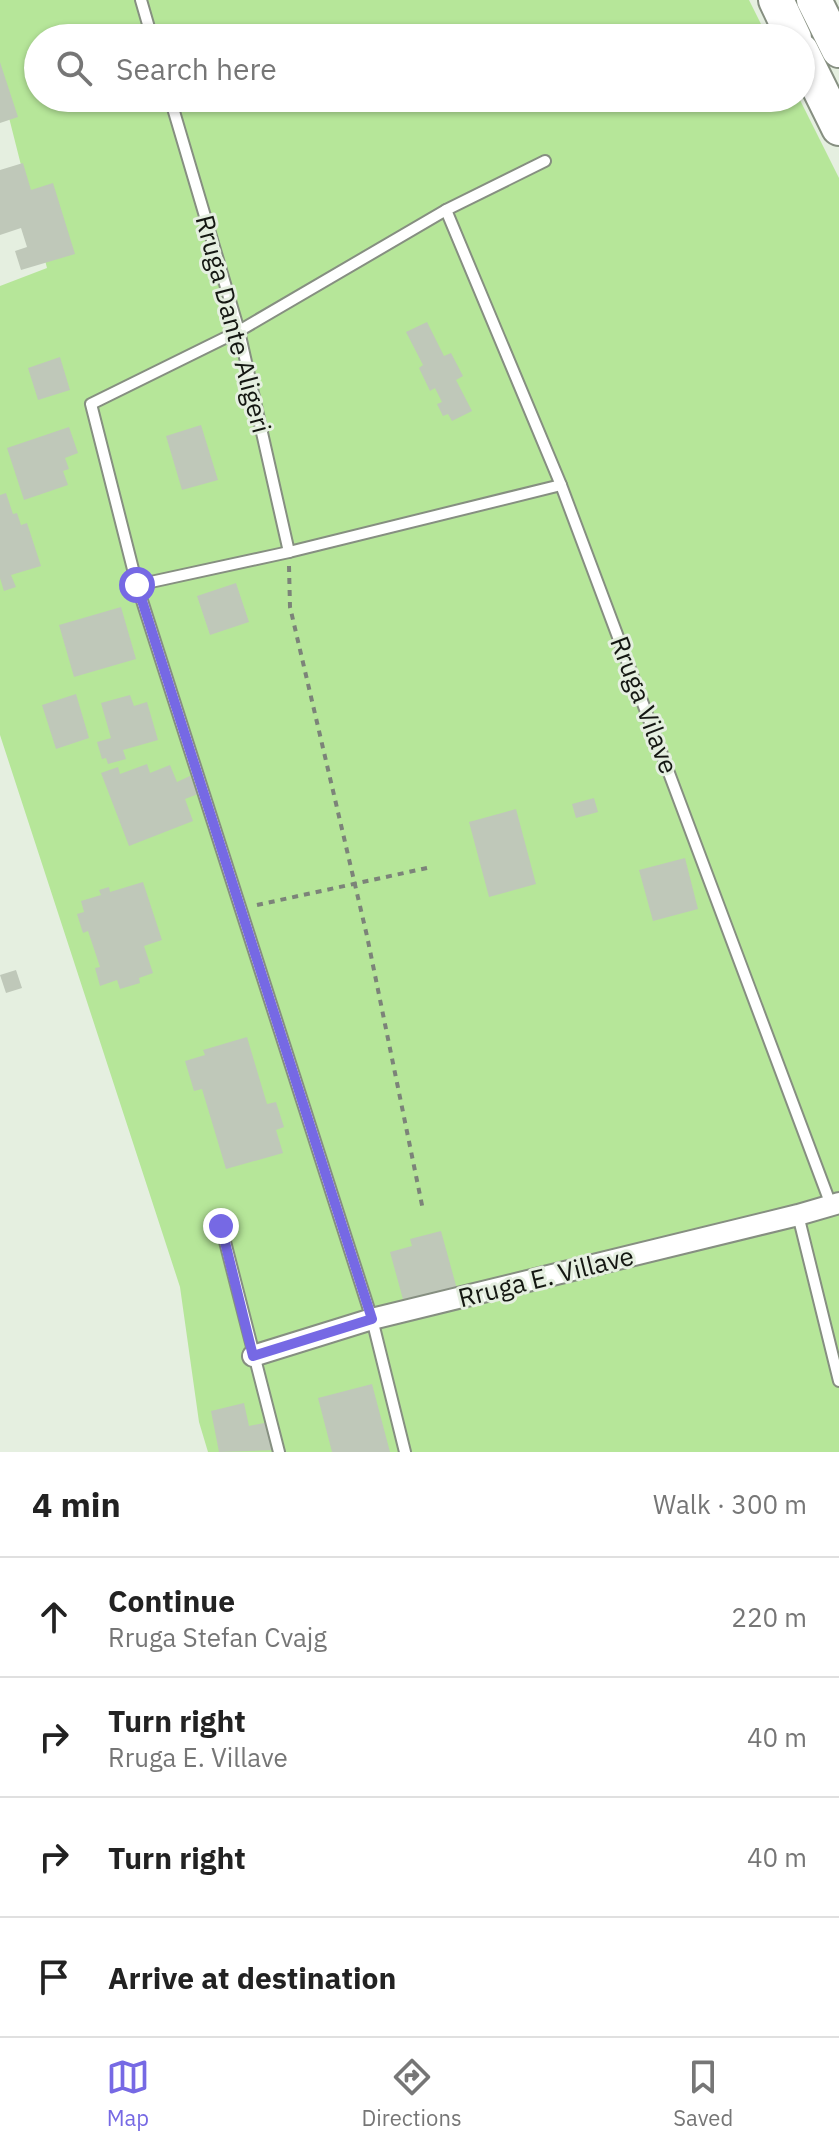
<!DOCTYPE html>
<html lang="en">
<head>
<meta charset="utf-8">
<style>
	body { margin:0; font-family:"IBM Plex Sans",sans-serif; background:#f2f2f2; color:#222 }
	.stop { position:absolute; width:24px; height:24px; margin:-18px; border:6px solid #7669e4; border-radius:50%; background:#fff }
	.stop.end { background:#7669e4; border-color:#fff; box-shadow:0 2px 8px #0008 }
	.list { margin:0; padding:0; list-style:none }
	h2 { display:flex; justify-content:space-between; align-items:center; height:104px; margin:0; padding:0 32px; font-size:34px }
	h2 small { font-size:26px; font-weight:400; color:#767676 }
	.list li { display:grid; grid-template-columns:52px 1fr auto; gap:24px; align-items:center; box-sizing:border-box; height:120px; padding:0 32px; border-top:2px solid #e0e0e0 }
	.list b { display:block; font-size:30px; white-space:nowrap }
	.list p { margin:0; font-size:26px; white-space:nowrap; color:#767676 }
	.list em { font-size:26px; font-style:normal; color:#767676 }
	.icon { flex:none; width:44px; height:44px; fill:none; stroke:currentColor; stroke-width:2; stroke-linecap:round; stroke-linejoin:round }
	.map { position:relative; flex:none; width:839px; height:1452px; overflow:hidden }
	.search { position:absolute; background:#fff; box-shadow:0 2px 6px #0004; left:24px; right:24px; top:24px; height:88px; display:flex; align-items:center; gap:20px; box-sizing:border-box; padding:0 28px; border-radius:44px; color:#767676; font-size:30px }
	.sheet { height:584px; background:#fff }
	nav { display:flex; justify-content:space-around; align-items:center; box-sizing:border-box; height:112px; border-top:2px solid #e0e0e0; background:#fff; font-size:22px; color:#767676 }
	nav a { display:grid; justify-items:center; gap:4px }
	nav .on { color:#7669e4 }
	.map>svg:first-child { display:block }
</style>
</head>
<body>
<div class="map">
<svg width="839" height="1452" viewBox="0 0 839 1452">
	<rect width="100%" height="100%" fill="#e5efe0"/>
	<path fill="#b6e699" d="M0,0h749l19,38h-730v60h761l40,80v1274h-631l-9,-30 -19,-135 -180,-552v-449l47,-18 -47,-186z"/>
	<g fill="#bfc8b9">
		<path d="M0,62l18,55 -18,6z"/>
		<path d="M23,163l8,27 22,-7 22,71 -54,16 -6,-19 12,-4 -6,-19 -21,7v-65z"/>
		<path d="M427,322l17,34 7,-3 12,23 -7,4 16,31 -20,10 -4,-7 -5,2 -6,-12 5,-2 -7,-14 -5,3 -11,-23 4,-3 -17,-33z"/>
		<path d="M60,357l10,33 -32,10 -10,-32z"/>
		<path d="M201,425l17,55 -36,10 -16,-54z"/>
		<path d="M69,427l9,26 -13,5 4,11 -6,2 5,14 -44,15 -17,-52z"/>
		<path d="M6,493l7,21 4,-1 4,12 6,-2 14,43 -30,9 5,12 -12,4 -4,-13v-83z"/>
		<path d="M236,583l13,39 -39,13 -13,-39z"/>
		<path d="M121,607l15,52 -62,18 -15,-52z"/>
		<path d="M76,694l13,44 -33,11 -14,-44z"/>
		<path d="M130,695l4,11 13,-4 11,38 -35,10 3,9 -18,5 -2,-6 -4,1 -5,-17 14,-4 -10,-35z"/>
		<path d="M147,764l3,9 20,-8 7,17 13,-6 8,18 -13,5 8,22 -64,25 -28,-73 17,-6 2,7z"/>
		<path d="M594,798l4,14 -22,6 -4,-14z"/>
		<path d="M516,809l20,75 -47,13 -20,-75z"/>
		<path d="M685,858l13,51 -45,12 -14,-51z"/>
		<path d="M143,882l19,58 -18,6 9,27 -14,5 1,5 -20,6 -3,-9 -17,6 -5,-18 5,-1 -12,-36 -5,2 -6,-19 7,-2 -3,-11 20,-6 -2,-5 10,-3 1,5z"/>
		<path d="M16,970l6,18 -16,5 -6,-18z"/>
		<path d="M247,1037l20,67 9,-2 8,25 -8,3 7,23 -57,16 -24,-80 -8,2 -9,-30 20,-6 -2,-5z"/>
		<path d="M441,1231l16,58 -53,14 -14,-51 22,-6 -2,-7z"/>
		<path d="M372,1384l18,68h-58l-14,-54z"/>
		<path d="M244,1403l5,23 20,-4 6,28 -56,2 -8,-41z"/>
	</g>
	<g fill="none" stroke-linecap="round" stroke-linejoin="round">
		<g stroke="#868f81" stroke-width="14">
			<g id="service">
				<path d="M141,0l11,38"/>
				<path d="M170,98l69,233 50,221"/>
				<path d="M446,210l115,275 270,720"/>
				<path d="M137,585l152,-33 272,-67"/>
				<path d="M798,1215l41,166"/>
				<path d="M221,1226l58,226"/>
				<path d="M405,1452l-33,-133 -235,-734 -46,-181 148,-73 207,-121 99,-49"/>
			</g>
		</g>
		<g stroke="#868f81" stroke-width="24">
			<path id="minor" d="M253,1356l119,-37 426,-104 41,-12"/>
		</g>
		<g stroke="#868f81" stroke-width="38">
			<g id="primary">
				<path d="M776,0l18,38"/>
				<path d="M814,0l25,50"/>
				<path d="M801,51l38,77"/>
			</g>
		</g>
		<g stroke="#7c8379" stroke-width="4" stroke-dasharray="6 6" stroke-linecap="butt">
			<path d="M289,566l1,41 77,329 56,274"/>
			<path d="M257,905l170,-37"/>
		</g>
		<use href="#service" stroke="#fff" stroke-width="10"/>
		<use href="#minor" stroke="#fff" stroke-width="20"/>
		<use href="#primary" stroke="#fff" stroke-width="34"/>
	</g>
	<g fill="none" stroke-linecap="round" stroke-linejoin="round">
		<path stroke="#7669e4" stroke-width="10" d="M137,585l235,734 -119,37 -32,-130"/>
	</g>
	<g text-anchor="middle" stroke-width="6" stroke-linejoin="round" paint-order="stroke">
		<g font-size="26" fill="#141712" stroke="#e5efe0">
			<text transform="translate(233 324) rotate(75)" y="9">Rruga Dante Aligeri</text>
			<text transform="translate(644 705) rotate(69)" y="9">Rruga Vilave</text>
			<text transform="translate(546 1277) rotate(-14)" y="9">Rruga E. Villave</text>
		</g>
	</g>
</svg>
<div class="stop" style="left:137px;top:585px"></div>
<div class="stop end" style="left:221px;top:1226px"></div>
<div class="search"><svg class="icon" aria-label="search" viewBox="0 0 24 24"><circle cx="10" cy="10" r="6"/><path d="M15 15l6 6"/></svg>Search here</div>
</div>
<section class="sheet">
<h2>4 min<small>Walk · 300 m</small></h2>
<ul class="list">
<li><svg class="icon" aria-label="ahead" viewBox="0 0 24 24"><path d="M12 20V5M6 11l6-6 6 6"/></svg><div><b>Continue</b><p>Rruga Stefan Cvajg</p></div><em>220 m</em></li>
<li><svg class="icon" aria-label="right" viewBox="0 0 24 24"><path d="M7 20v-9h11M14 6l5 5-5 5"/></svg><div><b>Turn right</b><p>Rruga E. Villave</p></div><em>40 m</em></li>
<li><svg class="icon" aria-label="right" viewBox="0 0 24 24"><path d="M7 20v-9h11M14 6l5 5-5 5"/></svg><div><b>Turn right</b></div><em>40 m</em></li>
<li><svg class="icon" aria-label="arrive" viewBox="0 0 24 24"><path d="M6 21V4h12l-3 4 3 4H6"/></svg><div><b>Arrive at destination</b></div></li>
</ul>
</section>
<nav>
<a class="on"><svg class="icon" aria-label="map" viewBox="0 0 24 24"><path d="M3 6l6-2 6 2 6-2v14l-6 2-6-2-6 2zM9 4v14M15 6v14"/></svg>Map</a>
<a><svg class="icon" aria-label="directions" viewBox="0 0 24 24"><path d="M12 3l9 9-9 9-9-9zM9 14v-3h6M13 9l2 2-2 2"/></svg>Directions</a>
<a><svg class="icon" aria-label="saved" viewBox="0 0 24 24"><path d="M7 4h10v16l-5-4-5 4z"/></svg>Saved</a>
</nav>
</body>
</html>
